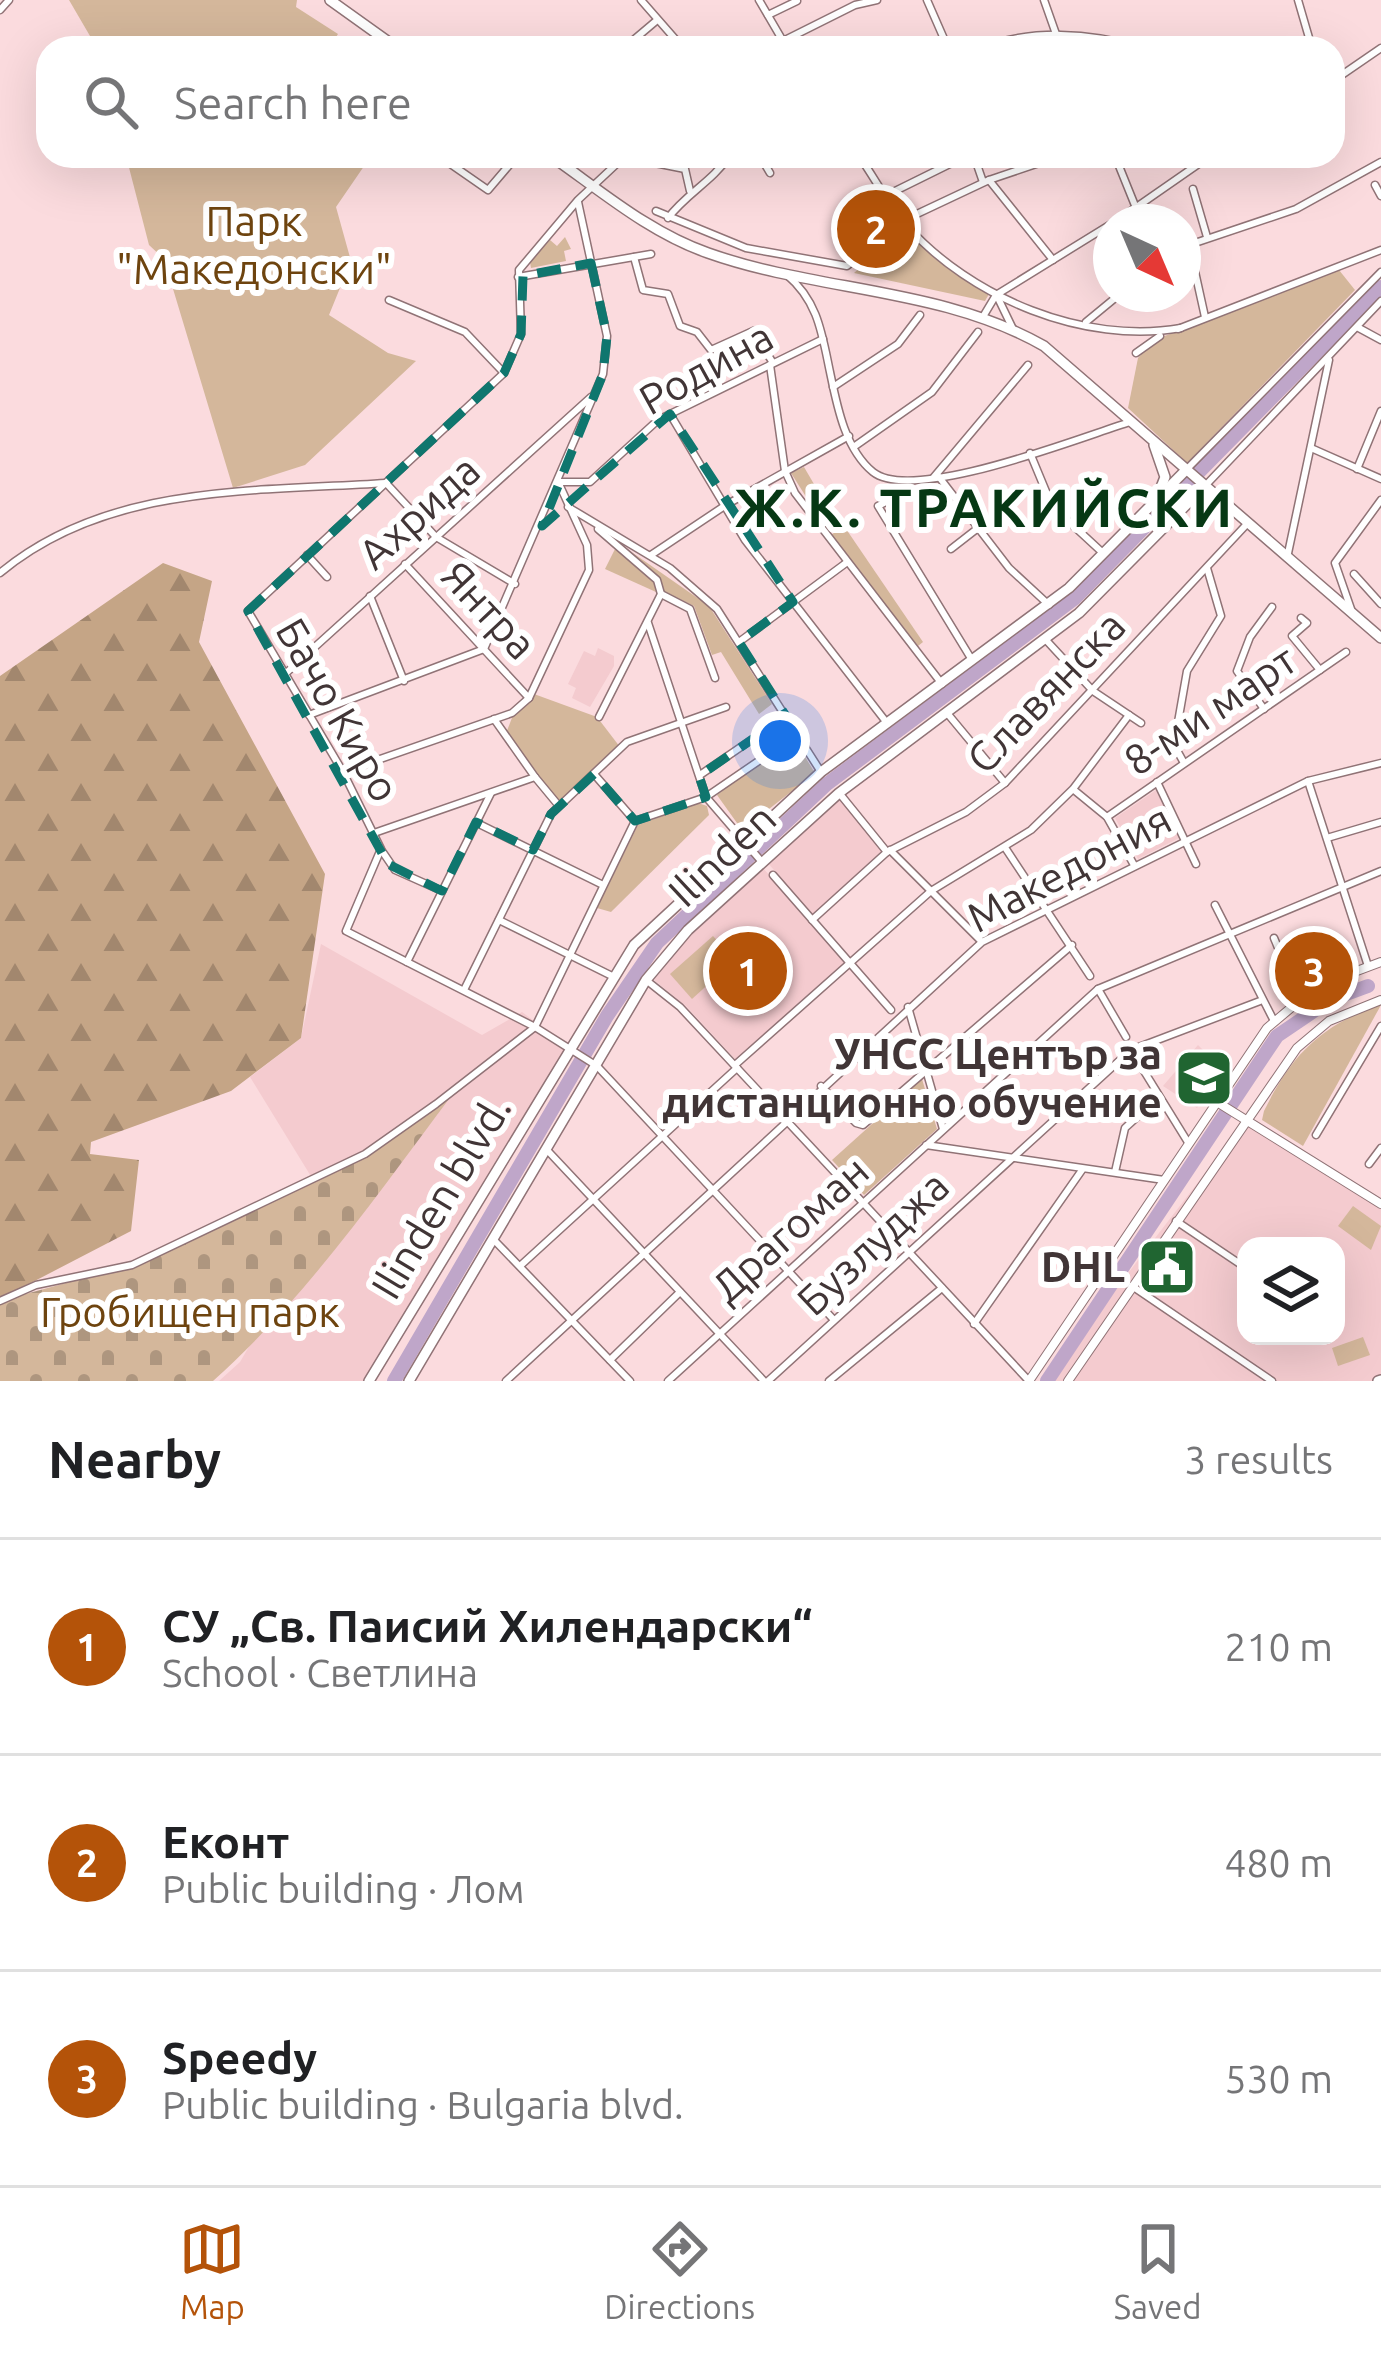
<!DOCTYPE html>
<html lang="en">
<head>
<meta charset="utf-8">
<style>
	body { margin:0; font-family:Ubuntu,sans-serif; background:#f6f6f6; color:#202124 }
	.controls { position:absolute; right:36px; bottom:36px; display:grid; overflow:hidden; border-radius:24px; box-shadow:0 12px 48px #0002 }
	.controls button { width:108px; height:108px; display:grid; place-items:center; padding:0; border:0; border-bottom:3px solid #e0e0e0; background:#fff; color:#202124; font:60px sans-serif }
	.compass { position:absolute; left:1093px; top:204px; width:108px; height:108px; border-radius:50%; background:#fff; box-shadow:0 12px 48px #0002; rotate:136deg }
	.you { position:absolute; left:780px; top:741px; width:42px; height:42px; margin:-30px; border:9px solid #fff; border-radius:50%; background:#1a73e8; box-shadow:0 0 0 18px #1a73e833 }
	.badge { display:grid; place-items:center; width:78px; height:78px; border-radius:50%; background:#b45309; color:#fff; font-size:39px; font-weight:700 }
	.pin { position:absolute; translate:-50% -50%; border:6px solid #fff; box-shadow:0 3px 12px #0006 }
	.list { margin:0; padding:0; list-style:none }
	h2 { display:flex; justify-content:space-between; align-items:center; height:156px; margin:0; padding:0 48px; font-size:51px }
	h2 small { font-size:39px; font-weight:400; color:#757577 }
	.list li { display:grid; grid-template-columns:78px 1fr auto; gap:36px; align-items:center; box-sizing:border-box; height:216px; padding:0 48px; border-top:3px solid #e0e0e0 }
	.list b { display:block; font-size:45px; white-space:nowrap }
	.list p { margin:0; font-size:39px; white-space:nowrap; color:#757577 }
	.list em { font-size:39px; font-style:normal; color:#757577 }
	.icon { flex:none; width:66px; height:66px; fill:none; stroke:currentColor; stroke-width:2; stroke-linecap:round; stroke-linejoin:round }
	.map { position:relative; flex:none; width:1381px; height:1381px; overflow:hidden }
	.search { position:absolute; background:#fff; box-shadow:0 12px 48px #0002; left:36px; right:36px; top:36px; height:132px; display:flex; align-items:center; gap:30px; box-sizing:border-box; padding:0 42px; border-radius:36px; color:#757577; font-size:45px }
	.sheet { height:804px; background:#fff }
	nav { display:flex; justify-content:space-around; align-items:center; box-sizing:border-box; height:168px; border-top:3px solid #e0e0e0; background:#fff; font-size:33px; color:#757577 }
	nav a { display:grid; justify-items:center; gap:6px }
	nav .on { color:#b45309 }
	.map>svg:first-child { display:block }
</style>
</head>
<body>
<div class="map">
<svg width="1381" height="1381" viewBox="0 0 1381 1381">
	<defs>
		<pattern id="forest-firs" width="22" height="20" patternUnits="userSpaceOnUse" patternTransform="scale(3)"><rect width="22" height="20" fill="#c5a586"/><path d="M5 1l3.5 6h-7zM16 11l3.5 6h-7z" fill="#a2876e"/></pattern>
		<pattern id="cemetery-stones" width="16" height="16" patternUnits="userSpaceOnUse" patternTransform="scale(3)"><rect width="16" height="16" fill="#d4b79b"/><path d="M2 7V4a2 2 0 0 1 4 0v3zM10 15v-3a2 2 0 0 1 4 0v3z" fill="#ae967f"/></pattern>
	</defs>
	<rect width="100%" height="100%" fill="#fbdbde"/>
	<g fill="#f4cbcf" fill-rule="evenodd">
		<path d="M598,648l16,8v10l-24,41 -18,-9 4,-10 -8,-4 16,-33 11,5z"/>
		<path d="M1156,790l23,48 -41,21 -23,-41z"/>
		<path d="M838,797l46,54 -71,64 -46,-53z"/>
		<path d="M763,868l83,94 -110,98 -50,-54 -32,-26 42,-52z"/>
		<path d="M321,944l161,91 40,-23 48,36 -201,333h-150l21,-19 122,-210 -50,26 -62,-101 51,-39z"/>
		<path d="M1198,1045l18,18 5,-7 7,6 -31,46 -34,-22z"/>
		<path d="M1246,1120l135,85v176h-336zM1246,1246h90v90h-90z"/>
	</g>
	<g fill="#d4b79b">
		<path d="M69,0h228l-1,7 42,27 -9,14h-232z"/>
		<path d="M126,156h245l-35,51 15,54 -22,54 59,38 28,8 -111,104 -72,23 -69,-229 -15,-14z"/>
		<path d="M902,230l87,64 -4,7 -131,-28z"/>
		<path d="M565,237l6,12 -7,2 2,10 -35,7 -1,-6 20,-22 7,6z"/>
		<path d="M1339,270l16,20 -168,173 -59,-55 10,-50 16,-18z"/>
		<path d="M804,467l31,53 -8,10 -36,-57z"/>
		<path d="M844,526l79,116 -5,4 -87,-111z"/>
		<path d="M607,535l102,71 63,98 -13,10 -38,-62 -9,3 -18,-49 -31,-15 -5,-12z"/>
		<path d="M616,547l38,33 2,12 -51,-23z"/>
		<path d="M534,694l63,23 23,30 -62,57 -53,-68 8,-21z"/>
		<path d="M796,742l19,31 -73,57 -25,-35 45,-35 8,1z"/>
		<path d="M698,803l9,3 2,9 -98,97 -14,-4 41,-83z"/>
		<path d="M713,936l22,24 -43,39 -22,-25z"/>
		<path d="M1381,1005l-78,141 -41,-26 2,-9c27,-56 58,-87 117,-106z"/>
		<path d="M922,1079l15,50 -73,66 -32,-35z"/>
		<path d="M1353,1206l28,20 -10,24 -33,-24z"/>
		<path d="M1363,1337l7,18 -32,11 -6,-18z"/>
	</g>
	<path fill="url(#forest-firs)" d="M163,563l49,18 -13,61 126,232 -24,164 -70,53 -140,51 -1,12 49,6 -8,71 -131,68v-623z"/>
	<path fill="url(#cemetery-stones)" d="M455,1091c-76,101 -148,206 -242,290h-213v-80l132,-36 233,-111z"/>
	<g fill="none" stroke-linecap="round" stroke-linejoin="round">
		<g stroke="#bfa6c9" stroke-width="14">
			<path d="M394,1381l213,-365 50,-73 170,-159 247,-185 307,-312"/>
			<path d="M1047,1381l230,-345 53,-36 38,-14"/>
		</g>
		<g stroke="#907376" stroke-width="9">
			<g id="minor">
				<path d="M641,0l42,48"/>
				<path d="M759,0l28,48"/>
				<path d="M927,0l21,48"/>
				<path d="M1044,0l12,34"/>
				<path d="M1298,0l14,48"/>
				<path d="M0,10l9,-10"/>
				<path d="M768,15l29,-14"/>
				<path d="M783,41l72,-36 22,-5"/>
				<path d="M624,48l32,-27"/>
				<path d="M980,48c52,-19 109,-16 162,0"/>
				<path d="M1333,81l48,-33"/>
				<path d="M439,156l49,34 29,-34"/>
				<path d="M625,156l-47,44 -59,70 2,64 -17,39 -256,238 95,161 38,77 -35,82 189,96 62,39 237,254"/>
				<path d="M760,156l10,17"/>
				<path d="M859,156c16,22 29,49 47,69 65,73 178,120 275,103"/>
				<path d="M974,156l9,26"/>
				<path d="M1115,156l21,52"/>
				<path d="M655,163l30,6 5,22"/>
				<path d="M989,180l64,80"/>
				<path d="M1375,185l6,11"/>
				<path d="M1193,189l14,48"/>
				<path d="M887,195l79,-39"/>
				<path d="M656,211l90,37 101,18 55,-45 87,-41 71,-24"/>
				<path d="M668,218c19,-25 45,-37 61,-62"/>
				<path d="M1115,222l95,-66"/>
				<path d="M1183,247l113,-38 85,-47"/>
				<path d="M634,257l9,33 25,4 12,32 17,6 14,18 42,-19 20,32"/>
				<path d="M1192,258l13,59"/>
				<path d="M787,275c31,26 35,59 43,97 7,34 15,77 43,100 40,32 208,-35 257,-50"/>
				<path d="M518,277l133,-23"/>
				<path d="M1106,277l5,13"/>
				<path d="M998,298l14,29"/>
				<path d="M389,300l76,32 39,41"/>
				<path d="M984,315l12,-20 115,-71"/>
				<path d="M1086,322l34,-28"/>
				<path d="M1357,327l24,13"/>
				<path d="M1178,329l203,-79"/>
				<path d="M1136,353l24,-17"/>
				<path d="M770,365l15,106 10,22 147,191"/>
				<path d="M833,387l65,-43 22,-29"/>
				<path d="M670,414l75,126 142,183"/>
				<path d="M855,446l77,-54 46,-60"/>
				<path d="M1311,448l70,31"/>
				<path d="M1030,453l22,53 52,48"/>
				<path d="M1357,469l24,-58"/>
				<path d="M1186,470l195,-198"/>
				<path d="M934,477l94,-112"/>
				<path d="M939,477l70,91 40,37"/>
				<path d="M559,482h31l68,-62 165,-81"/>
				<path d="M1205,486l176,-185"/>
				<path d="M901,494l-23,12 94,154"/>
				<path d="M568,507l102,61 47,41 104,163"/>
				<path d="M598,529l59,51 4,14 -62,123"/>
				<path d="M951,549l27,-21"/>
				<path d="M307,555l20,22"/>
				<path d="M651,555l75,-50 123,-69"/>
				<path d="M1287,558l42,-198"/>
				<path d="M405,564l124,134"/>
				<path d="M0,573c108,-90 254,-81 386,-90l50,54 79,47"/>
				<path d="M1354,574l27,30"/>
				<path d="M661,594l29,15 25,69"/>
				<path d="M370,596l34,85"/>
				<path d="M1351,609l-16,-46 46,-63"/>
				<path d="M1301,618l6,5 -15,13 28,34"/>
				<path d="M648,623l58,174 56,65"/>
				<path d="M1046,640l47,51 48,32"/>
				<path d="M739,642l107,-79"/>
				<path d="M285,674l306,-277"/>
				<path d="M1264,709l-27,-38 13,-34 22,-30"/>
				<path d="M947,713l58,70"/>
				<path d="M309,715l175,-66 119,-275 4,-38 -29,-134"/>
				<path d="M494,719l41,58"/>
				<path d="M1184,763l-10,-18 13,-74 34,-55 -14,-48"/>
				<path d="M343,772l169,-59 17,-15 60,-128 -2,-25 -27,-59"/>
				<path d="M594,774l41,47"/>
				<path d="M700,775l86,-59"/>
				<path d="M1308,781l60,185"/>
				<path d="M1157,782l39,82"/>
				<path d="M1074,790l33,27 27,48"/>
				<path d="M840,794l47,58"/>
				<path d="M1107,817l239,-165"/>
				<path d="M477,823l126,62"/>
				<path d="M374,833l161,-56 24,29"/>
				<path d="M1327,838l54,-16"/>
				<path d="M1006,849l84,127"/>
				<path d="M890,850l91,91"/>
				<path d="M382,851l13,19 47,21"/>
				<path d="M773,875l118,135"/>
				<path d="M1215,905l59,116"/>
				<path d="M499,920l113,56"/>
				<path d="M812,920l75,-68 79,-40 39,-29 241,-258"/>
				<path d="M1274,938l21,51 9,5"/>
				<path d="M407,962l84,-169"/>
				<path d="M646,980l34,27 98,105"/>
				<path d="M1098,989l28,48"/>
				<path d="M464,990l87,-176 76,-72 99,-35"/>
				<path d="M908,1007l35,122"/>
				<path d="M1131,1050l58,94"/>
				<path d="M735,1065l196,-174 100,-61 42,-41 56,-74"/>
				<path d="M821,1086l35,37 7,2 209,-180"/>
				<path d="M785,1119l244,262"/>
				<path d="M1316,1135l65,-109"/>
				<path d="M926,1145l238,35"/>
				<path d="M547,1150l217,231"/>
				<path d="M1369,1164l12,-16"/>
				<path d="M1115,1172l10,-44 34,-31"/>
				<path d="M1176,1221l70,47"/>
				<path d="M494,1240l136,141"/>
				<path d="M520,1266l217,-198"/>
				<path d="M1132,1286l140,95"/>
				<path d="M0,1301l36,-16 96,-20 233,-111 71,-50 99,-77 100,-206 71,-24 92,-63"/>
				<path d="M974,1324l108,-154"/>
				<path d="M610,1360l70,-68"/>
				<path d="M506,1381l476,-439 326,-161 73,-18"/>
				<path d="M668,1381l430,-392 283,-118"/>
				<path d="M768,1381l363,-331 129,-49"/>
				<path d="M829,1381l113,-93"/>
			</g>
		</g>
		<g stroke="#907376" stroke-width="10">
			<g id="tertiary">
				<path d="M1217,1102l164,102"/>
				<path d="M1029,1381l238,-353 50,-42 64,-24"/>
				<path d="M1068,1381l229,-333 32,-27 52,-21"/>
			</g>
		</g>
		<g stroke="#907376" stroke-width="12">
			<g id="secondary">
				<path d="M369,1381l265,-436 187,-173 248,-184 117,-118"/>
				<path d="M409,1381l237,-401 42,-50 151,-137 240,-180 126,-127"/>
			</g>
		</g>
		<g stroke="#907376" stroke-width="12">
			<g id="primary">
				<path d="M330,0l67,48"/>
				<path d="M551,156c50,35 99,77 157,97 110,39 233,34 336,93l337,292"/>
				<path d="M1154,445l11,32 -10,26"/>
				<path d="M1378,1381l3,-1"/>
			</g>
		</g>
		<use href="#minor" stroke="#fff" stroke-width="6"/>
		<use href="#tertiary" stroke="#fff" stroke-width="8"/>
		<use href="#secondary" stroke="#fff" stroke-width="9"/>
		<use href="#primary" stroke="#fff" stroke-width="9"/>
	</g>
	<path fill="none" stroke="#0f766e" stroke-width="9" stroke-dasharray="24 15" stroke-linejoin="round" d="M591,263l16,73 -4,38 -61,152 128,-112 123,188 -54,40 47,74 -87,60 7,21 -71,24 -41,-47 -43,40 -18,36 -57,-28 -34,69 -54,-27 -140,-253 256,-238 17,-39 2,-58z"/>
	<defs>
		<g id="university-square" transform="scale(3)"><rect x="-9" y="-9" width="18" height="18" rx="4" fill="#206531" stroke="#fff"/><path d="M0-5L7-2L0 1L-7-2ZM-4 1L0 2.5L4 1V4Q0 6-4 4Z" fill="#fff"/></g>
		<g id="civic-square" transform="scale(3)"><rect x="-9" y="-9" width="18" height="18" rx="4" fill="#206531" stroke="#fff"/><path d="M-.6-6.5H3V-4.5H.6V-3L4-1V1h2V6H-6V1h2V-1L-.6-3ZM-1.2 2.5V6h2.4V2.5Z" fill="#fff"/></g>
	</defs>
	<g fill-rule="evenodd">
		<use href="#university-square" x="1204" y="1078"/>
		<use href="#civic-square" x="1167" y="1267"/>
	</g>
	<g text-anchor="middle" stroke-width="12" stroke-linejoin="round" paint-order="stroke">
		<g font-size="42" fill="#6e440f" stroke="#fff">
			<text x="254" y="236">Парк<tspan x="254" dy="48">"Македонски"</tspan></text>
			<text x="190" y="1327">Гробищен парк</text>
		</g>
		<g font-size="42" fill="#413536" stroke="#fff">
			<text transform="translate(706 368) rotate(-29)" y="15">Родина</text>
			<text transform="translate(419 512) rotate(-42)" y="15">Ахрида</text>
			<text transform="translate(489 610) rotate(47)" y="15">Янтра</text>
			<text transform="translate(1046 692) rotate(-46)" y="15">Славянска</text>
			<text transform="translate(338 710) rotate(60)" y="15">Бачо Киро</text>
			<text transform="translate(1210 710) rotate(-34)" y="15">8-ми март</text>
			<text transform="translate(722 855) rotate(-43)" y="15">Ilinden</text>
			<text transform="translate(1069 868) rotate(-28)" y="15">Македония</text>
			<text transform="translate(441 1197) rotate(-59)" y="15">Ilinden blvd.</text>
			<text transform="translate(790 1229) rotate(-42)" y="15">Драгоман</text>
			<text transform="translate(873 1243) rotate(-43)" y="15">Бузлуджа</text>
		</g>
		<g font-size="42" font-weight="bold" fill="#413536" stroke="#fff" text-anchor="end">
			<text x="1162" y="1069">УНСС Център за<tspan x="1162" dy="48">дистанционно обучение</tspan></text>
			<text x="1125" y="1282">DHL</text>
		</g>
		<g font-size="54" font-weight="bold" letter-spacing="3" fill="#063814" stroke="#fff">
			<text x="985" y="527">Ж.К. ТРАКИЙСКИ</text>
		</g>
	</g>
</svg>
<div class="controls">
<button><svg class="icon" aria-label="layers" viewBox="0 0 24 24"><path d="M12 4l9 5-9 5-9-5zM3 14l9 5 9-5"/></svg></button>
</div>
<svg class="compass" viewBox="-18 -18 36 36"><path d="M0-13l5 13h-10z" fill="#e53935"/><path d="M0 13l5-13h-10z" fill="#757577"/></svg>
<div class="you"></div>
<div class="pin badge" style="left:748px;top:971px">1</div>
<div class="pin badge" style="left:876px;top:229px">2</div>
<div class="pin badge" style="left:1314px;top:971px">3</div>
<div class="search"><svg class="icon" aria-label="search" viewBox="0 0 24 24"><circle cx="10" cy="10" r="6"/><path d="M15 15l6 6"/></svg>Search here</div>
</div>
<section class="sheet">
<h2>Nearby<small>3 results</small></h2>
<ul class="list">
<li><span class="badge">1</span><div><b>СУ „Св. Паисий Хилендарски“</b><p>School · Светлина</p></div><em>210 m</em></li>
<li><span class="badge">2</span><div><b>Еконт</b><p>Public building · Лом</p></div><em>480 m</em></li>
<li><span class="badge">3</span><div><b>Speedy</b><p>Public building · Bulgaria blvd.</p></div><em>530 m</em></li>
</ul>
</section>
<nav>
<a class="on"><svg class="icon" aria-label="map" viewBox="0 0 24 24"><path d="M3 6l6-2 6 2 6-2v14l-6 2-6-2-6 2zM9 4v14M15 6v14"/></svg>Map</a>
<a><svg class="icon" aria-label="directions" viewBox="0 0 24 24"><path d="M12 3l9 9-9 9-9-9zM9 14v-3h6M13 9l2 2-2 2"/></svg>Directions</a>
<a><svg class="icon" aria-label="saved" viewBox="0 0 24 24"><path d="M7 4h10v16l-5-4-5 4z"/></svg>Saved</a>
</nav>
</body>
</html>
